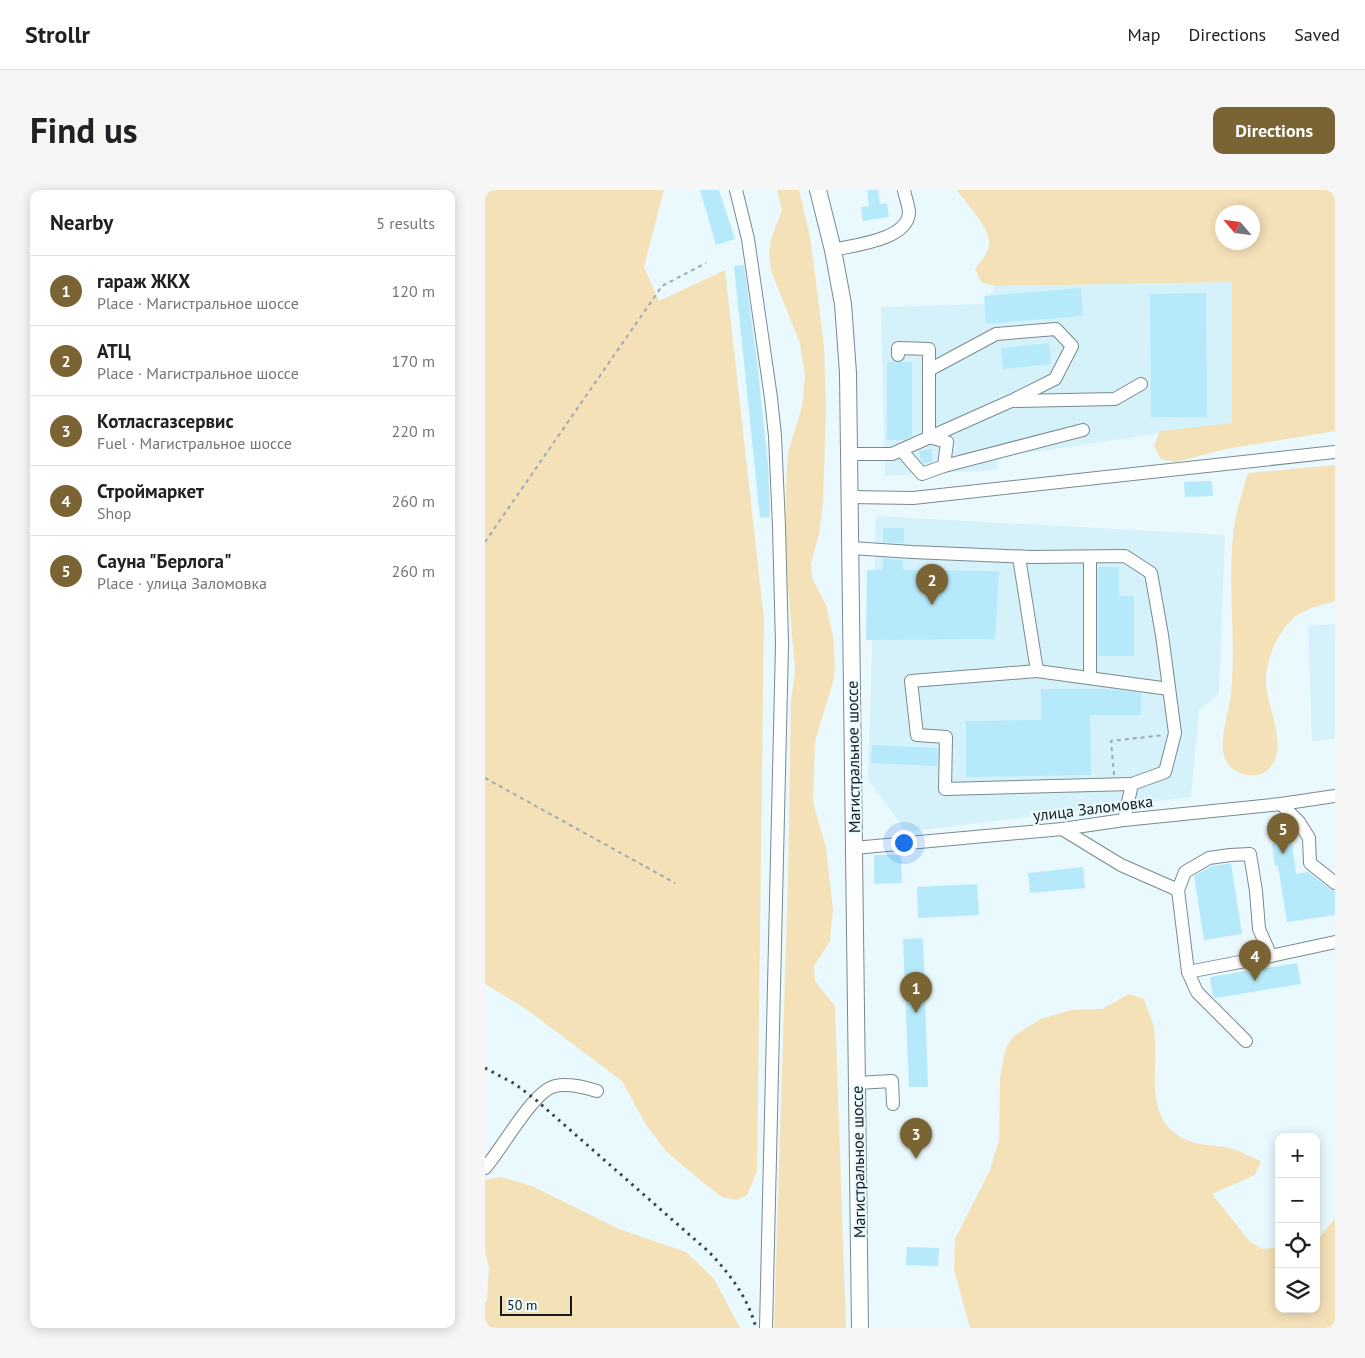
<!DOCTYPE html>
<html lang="en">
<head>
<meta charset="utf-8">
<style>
	body { margin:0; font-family:"PT Sans",sans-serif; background:#f6f6f6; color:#202124 }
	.controls { position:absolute; right:15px; bottom:15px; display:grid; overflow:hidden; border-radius:10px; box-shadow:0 2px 12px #0003 }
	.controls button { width:45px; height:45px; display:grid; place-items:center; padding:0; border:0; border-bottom:1px solid #e0e0e0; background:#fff; color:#202124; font:25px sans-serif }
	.compass { position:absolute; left:730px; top:15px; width:45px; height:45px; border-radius:50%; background:#fff; box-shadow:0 2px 12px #0003; rotate:298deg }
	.scale { position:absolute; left:15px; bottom:12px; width:72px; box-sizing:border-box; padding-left:5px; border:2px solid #141b1d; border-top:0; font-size:14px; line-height:18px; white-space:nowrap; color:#141b1d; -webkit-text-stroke:4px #eaf9fe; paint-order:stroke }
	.you { position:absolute; left:418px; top:652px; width:18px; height:18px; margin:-12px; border:4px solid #fff; border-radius:50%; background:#1a73e8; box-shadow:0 0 0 8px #1a73e833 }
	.badge { display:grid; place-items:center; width:32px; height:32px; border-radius:50%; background:#7a6434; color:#fff; font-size:16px; font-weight:700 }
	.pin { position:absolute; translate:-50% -41px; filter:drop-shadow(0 1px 2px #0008) }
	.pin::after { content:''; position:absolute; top:26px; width:18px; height:15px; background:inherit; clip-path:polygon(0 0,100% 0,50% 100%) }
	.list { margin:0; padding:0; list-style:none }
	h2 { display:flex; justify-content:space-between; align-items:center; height:65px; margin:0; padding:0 20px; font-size:21px }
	h2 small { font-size:16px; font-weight:400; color:#757577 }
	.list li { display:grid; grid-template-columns:32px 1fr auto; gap:15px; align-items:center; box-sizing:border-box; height:70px; padding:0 20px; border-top:1px solid #e0e0e0 }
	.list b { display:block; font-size:19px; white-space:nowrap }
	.list p { margin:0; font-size:16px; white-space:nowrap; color:#757577 }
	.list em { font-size:16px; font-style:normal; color:#757577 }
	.icon { flex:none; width:28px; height:28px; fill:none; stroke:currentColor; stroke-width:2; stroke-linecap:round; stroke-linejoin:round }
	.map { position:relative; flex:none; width:850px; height:1138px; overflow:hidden; border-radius:10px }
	header { display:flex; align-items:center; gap:30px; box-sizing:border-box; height:70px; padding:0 25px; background:#fff; border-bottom:1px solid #e0e0e0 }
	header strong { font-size:24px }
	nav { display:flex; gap:28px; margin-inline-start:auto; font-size:18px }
	.intro { display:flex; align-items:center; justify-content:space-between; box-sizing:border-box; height:120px; padding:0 30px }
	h1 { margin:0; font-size:35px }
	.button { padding:12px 22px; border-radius:10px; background:#7a6434; color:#fff; font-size:18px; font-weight:700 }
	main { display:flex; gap:30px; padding:0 30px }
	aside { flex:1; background:#fff; border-radius:10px; box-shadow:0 2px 12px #0003 }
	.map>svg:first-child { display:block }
</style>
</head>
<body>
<header>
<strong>Strollr</strong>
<nav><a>Map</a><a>Directions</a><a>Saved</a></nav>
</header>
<div class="intro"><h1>Find us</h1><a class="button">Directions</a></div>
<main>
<aside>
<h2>Nearby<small>5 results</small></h2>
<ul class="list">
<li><span class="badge">1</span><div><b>гараж ЖКХ</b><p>Place · Магистральное шоссе</p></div><em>120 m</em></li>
<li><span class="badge">2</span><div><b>АТЦ</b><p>Place · Магистральное шоссе</p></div><em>170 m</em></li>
<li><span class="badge">3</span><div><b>Котласгазсервис</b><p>Fuel · Магистральное шоссе</p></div><em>220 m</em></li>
<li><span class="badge">4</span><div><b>Строймаркет</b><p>Shop</p></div><em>260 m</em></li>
<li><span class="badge">5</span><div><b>Сауна &quot;Берлога&quot;</b><p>Place · улица Заломовка</p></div><em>260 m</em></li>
</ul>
</aside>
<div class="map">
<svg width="850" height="1138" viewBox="0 0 850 1138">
	<rect width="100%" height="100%" fill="#eaf9fe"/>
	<g fill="#d5f2fb">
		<path d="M747,92v141l-234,34 -1,13 -112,6 -4,-169 104,-3 10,-18z"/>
		<path d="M391,326l349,19 -6,159 -20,16 -8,87 -285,35 -38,-53z"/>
		<path d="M850,434v114l-23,4 -4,-116z"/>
	</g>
	<g fill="#f4e1b8" fill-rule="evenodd">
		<path d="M0,0h179l-20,77 15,34 66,-31 39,349 -7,552 -10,24 -10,5 -15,-3 -21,-16 -35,-30 -20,-26 -24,-44 -96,-72 -41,-25z"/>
		<path d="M292,0h22l11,46 14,110 2,63 -3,94 -4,31 -8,29 1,15 14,27 7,31 2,32 -2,14 -18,59 -2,61 13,46 7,62 -3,31 -16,25 1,15 20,25 11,322h-72l14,-448 3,-178 4,-32 -9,-109v-77l2,-32 14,-45 3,-31 -5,-32 -29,-74 -2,-17 2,-14 11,-29z"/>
		<path d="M472,0h378v241l-109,18 -51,13 -14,-3 -7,-13 6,-15 72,-8v-141l-237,4 -14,-4 -6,-13c6,-8 13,-15 14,-24 3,-15 -24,-43 -32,-55zM768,22v30h-30v-30z"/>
		<path d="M850,275v136c-11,3 -30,8 -39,15 -18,15 -31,43 -30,67 1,25 26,70 -1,89 -12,8 -32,2 -39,-11 -9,-16 3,-48 5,-67 5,-52 -3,-106 2,-159 2,-21 9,-41 15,-62z"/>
		<path d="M644,804l15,5c3,10 8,20 10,29 6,39 -13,89 30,111 16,8 33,5 49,10 9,3 18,8 28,12l-6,14 -43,19 38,48 13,7 16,-2v62h37v-71l4,-1 15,-19v110h-365l-16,-58 1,-31 35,-69 9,-30 1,-62 6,-31 9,-12 26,-16 30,-9 31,-1z"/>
		<path d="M16,987l31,9 87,43 67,23 28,27 26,49h-255v-26l2,-2 2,-32 -4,-18v-70z"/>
	</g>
	<g fill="#b6eafa">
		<path d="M215,0h19l16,49 -19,6z"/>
		<path d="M382,0h11l2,14 7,-1 2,14 -26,4 -2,-14 8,-1z"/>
		<path d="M259,75l13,96 11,103 2,53 -10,1 -26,-252z"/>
		<path d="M596,98l2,28 -97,8 -2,-28z"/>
		<path d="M721,103l1,124h-56l-1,-123z"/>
		<path d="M564,153l2,21 -48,5 -2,-21z"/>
		<path d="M402,172h25v74l-7,4h-18z"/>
		<path d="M447,259v13l-9,1 -2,-3 -2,-9z"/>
		<path d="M727,291l1,15 -28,1 -1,-15z"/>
		<path d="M398,338h21v15l-21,-1z"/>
		<path d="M398,368l20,2v10l96,1 -4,68 -129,1 1,-70h16z"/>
		<path d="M613,377h21v29h15v60h-36z"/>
		<path d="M556,499h69l31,4v22h-51l1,60 -125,2v-56l75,-1z"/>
		<path d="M387,555l66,3 -1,18 -66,-3z"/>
		<path d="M807,651l4,33 12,-2 22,17 5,2v24l-48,7 -9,-56h-3l-3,-23z"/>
		<path d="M389,665h27l1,28 -28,1z"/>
		<path d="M746,673l11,71 -38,6 -10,-64 18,-10z"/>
		<path d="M598,677l2,21 -55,5 -2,-20z"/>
		<path d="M492,694l2,31 -61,3 -1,-31z"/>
		<path d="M438,748l5,149h-19l-6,-148z"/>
		<path d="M812,773l4,21 -86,14 -2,-1 -3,-20z"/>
		<path d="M422,1057l32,1 -1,18 -32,-1z"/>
	</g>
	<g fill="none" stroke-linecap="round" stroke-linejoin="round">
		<g stroke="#788a8f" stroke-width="14">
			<g id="minor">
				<path d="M251,0l12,49 23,159 4,38 4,90 3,118 -16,684"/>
				<path d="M348,60c21,-5 74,-10 76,-37 0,-7 -4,-16 -5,-23"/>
				<path d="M413,165v-7l31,1v88l18,5 -3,24 -22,8 -21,-24"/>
				<path d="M444,180l67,-36 60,-5 16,17 -17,33 -40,20"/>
				<path d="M364,264h43l119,-53 104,-2 26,-15"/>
				<path d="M459,276l139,-36"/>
				<path d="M365,307l63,1 422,-46"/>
				<path d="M366,358l61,4 120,5 93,-1 26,17 11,62 13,98 -10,39 -33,12 -8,36"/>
				<path d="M534,367l18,114 -126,10 6,54 29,2 -1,52 187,-5"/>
				<path d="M552,481l132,18"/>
				<path d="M605,488v-121"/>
				<path d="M796,614l18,18 10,16 1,25 25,20"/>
				<path d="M577,639l59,36 57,25 10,82 9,20 49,49"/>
				<path d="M369,658l208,-19 62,-9 157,-16 54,-8"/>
				<path d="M693,700l7,-18 24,-14 21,-3 20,-1 6,37 3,38 12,27 64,-14"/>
				<path d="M703,782l83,-16"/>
				<path d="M372,893l35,-2 1,23"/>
				<path d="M0,978c17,-19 48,-77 70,-82 14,-3 29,1 42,5"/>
			</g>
		</g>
		<g stroke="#788a8f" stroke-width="18">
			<path id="major" d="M333,0l15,60 10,54 5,69 12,955"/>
		</g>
		<g stroke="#9eaaae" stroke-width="2" stroke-dasharray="4 4" stroke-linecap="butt">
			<path d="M0,352l177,-256 44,-23"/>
			<path d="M629,585l-3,-34 53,-6"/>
			<path d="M0,588l190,105"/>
		</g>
		<use href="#minor" stroke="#fff" stroke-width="12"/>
		<use href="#major" stroke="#fff" stroke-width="16"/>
		<path stroke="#3a4245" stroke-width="3" stroke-dasharray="2.5 5" stroke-linecap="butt" d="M0,878l30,16 21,16 173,152c21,22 39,46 47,76"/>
	</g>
	<g text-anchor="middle" stroke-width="4.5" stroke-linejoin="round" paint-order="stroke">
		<g font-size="16" fill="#141b1d" stroke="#eaf9fe">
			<text transform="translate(368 567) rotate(-91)" y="6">Магистральное шоссе</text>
			<text transform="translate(608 618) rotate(-7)" y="6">улица Заломовка</text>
			<text transform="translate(373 972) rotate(-91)" y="6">Магистральное шоссе</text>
		</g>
	</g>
</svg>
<div class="controls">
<button>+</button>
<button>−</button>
<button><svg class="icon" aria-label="locate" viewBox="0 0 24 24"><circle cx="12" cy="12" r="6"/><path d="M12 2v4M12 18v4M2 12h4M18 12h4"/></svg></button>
<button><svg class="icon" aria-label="layers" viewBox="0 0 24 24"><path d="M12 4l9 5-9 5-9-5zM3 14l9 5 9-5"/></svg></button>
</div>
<svg class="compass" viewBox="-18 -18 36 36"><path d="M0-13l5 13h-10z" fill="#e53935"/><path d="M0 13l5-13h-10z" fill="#757577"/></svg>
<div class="scale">50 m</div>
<div class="you"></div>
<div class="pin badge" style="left:431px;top:823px">1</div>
<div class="pin badge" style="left:447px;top:415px">2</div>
<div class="pin badge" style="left:431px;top:969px">3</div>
<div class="pin badge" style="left:770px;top:791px">4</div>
<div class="pin badge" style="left:798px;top:664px">5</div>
</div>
</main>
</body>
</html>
